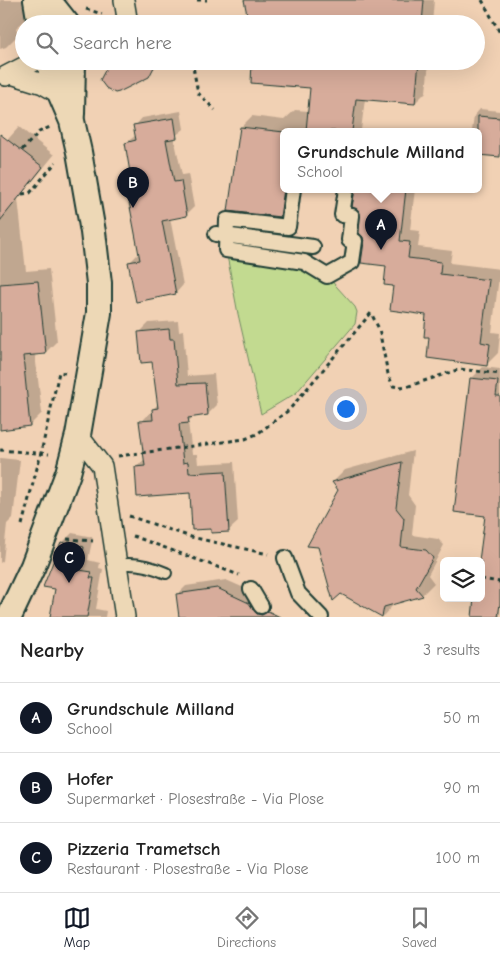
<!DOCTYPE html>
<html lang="en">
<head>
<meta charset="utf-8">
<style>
	body { margin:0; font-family:"Comic Neue",sans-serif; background:#f2f2f2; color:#222 }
	.controls { position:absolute; right:15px; bottom:15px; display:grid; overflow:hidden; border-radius:8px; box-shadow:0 5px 20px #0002 }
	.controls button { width:45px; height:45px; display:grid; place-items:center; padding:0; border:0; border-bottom:1px solid #e0e0e0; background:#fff; color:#222; font:25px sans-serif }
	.you { position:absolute; left:345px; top:408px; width:18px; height:18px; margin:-12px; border:4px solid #fff; border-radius:50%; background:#1a73e8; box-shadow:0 0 0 8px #1a73e833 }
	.badge { display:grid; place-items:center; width:32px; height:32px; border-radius:50%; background:#111827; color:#fff; font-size:16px; font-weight:700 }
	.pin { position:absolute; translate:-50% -41px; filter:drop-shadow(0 1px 2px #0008) }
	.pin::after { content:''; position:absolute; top:26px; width:18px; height:15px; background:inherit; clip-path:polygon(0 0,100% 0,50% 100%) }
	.popup { position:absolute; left:280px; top:128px; width:202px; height:65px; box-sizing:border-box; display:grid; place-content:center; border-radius:8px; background:#fff; filter:drop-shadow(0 1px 4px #0005); font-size:16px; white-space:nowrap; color:#767676 }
	.popup b { font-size:19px; color:#222 }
	.popup::after { content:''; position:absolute; left:50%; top:100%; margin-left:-10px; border:10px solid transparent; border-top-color:#fff }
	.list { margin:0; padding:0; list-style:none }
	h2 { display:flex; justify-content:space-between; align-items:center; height:65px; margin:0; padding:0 20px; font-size:21px }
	h2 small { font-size:16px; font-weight:400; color:#767676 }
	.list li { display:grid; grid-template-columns:32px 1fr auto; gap:15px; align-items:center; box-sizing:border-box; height:70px; padding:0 20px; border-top:1px solid #e0e0e0 }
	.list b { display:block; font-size:19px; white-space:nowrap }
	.list p { margin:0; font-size:16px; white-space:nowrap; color:#767676 }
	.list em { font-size:16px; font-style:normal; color:#767676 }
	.icon { flex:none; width:28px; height:28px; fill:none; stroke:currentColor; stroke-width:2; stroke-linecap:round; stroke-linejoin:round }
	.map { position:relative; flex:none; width:500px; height:617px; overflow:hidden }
	.search { position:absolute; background:#fff; box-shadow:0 5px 20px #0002; left:15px; right:15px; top:15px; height:55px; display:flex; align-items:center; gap:12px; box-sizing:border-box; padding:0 18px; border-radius:28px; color:#767676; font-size:19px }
	.sheet { height:275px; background:#fff }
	nav { display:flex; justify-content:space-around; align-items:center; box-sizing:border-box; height:70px; border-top:1px solid #e0e0e0; background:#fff; font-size:14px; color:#767676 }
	nav a { display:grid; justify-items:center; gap:2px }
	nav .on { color:#111827 }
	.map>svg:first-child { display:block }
</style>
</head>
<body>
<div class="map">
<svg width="500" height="617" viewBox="0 0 500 617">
	<rect width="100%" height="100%" fill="#f1d1b4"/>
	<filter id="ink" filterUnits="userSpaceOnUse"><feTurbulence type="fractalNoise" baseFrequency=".02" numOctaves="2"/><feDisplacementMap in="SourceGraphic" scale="10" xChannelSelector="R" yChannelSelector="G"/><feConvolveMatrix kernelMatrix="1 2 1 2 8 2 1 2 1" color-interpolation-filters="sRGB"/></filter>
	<g filter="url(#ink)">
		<path fill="#c2da90" stroke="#708c62" d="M226,250l78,12 23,14 28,31 2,5 -2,12 -59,69 -35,21 -23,-100z"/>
		<g fill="#0003">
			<path d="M0,0h25l5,16 -14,12 2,7 -12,12 -6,2z"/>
			<path d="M244,0h190l-2,24h-182z"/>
			<path d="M111,61h66l-20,4 -9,11z"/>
			<path d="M253,61h176l-3,31 -11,11 -50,-4 -4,31 10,1h-87v58h9l-2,16 -11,11 -39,-89 11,-11 32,4 11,-10 14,1 2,-24z"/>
			<path d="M480,109l20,2v45l-22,-25h-6l2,-15z"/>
			<path d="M181,111l3,18 -10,8 8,38 6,-1 6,33 -8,8 -16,3 13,67 -7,8 -46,-31 7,-7 3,-1 -11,-62 5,-6 -8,-43 10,-8 -1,-9 7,-8z"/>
			<path d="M19,127l35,28 -36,44 8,72 23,-2 8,72 -12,12 -10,1 7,59 -12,12 -30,3v-280z"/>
			<path d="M356,189h59l-5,41 10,1 -2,16 34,4 -2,12 50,6 -8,63 8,1 -2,20 -11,11 -56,-28 -3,-22 -34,-29 -7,-20 -22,-27 -4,-25z"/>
			<path d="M178,321l1,10 4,-1 4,46 27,-2 3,31 -9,9 -14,2 -6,6 4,32h5l1,10 36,-2 4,60 -10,9 -16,-4 -21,-35 -55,-25 9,-8 -4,-37 9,-9 3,-1v-3l5,-5 -5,-44 -13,-28 9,-9z"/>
			<path d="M483,367l17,2v248h-27l8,-19 5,-83 -15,-136z"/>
			<path d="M413,451l-5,44 7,10 -3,30 26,4 6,6 -16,30 6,8 -12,12 -27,8 -12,13 -42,-23 -1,-103 -7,-8 12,-12z"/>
			<path d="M0,458l20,2 -7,58 -6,6 -4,37 -3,2z"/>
			<path d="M72,533l21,4 -5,23 12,3 -1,5 4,1 -7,40 10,2 -1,6h-53l10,-74z"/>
			<path d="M226,580l32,14 6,9 -7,14h-77l-3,-22 9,-9z"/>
		</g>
		<g fill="#d7ac9b" stroke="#1f3d34">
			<path d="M244,0h180l-2,24h-173z"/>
			<path d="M110,61h47l-8,16 -30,15 -4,1 -9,-5 -6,-8z"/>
			<path d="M252,61h167l-4,43 -59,-5 -4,32h-46l4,-43 -59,-5z"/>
			<path d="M478,116l22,2v39l-22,-2z"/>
			<path d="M174,118l3,20 -11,2 8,42 7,-1 6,35 -25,5 14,73 -40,8 -8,-40 12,-2 -13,-69 6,-1 -8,-47 11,-3 -3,-15z"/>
			<path d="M240,127l44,5v57l-4,28 -52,-6z"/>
			<path d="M0,134l43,33 -43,54z"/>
			<path d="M355,189h51l-6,52 10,1 -2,16 33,4 -1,12 49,6 -8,62 9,2 -3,22 -60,-8 2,-21h-5l2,-22 -36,-5 3,-24 -9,-1 2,-19 -25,-3 3,-21 -1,-5 -4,-4 1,-20 -3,-4 -5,-2z"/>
			<path d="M38,281l8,73 -23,2 7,70 -30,4v-146z"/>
			<path d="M169,329l1,10h4l4,45 27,-1 3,32 -20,3 1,5 -10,1 4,39 5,-1 1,11 36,-2 4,61 -18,1v-4l-19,1 -2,-37 -53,4 -2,-30 10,-1 -6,-45 14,-1 -1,-11 6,-1 -6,-46 -11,1 -3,-31z"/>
			<path d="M470,378l28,3 -2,15h4v208l-2,13h-26l2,-19h7v-37h-2l6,-45 -31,-4z"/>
			<path d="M402,462l-6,46 8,10 -3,29 25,3 7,8 -17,30 7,8 -39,11 -2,10 -41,-23 -8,7 -15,-54 -11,-1 31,-56 -6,-8z"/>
			<path d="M61,542l23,5 -5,23 13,2 -2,6h4l-7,39h-37l5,-28 -12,-2z"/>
			<path d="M217,588l32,15 8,11 5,1 6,-4 12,6h-101l-3,-23z"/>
		</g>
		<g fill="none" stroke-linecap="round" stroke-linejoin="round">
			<g stroke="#1f3d34" stroke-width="14">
				<path id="service" d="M118,565c17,-3 32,1 48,8"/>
			</g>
			<g stroke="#1f3d34" stroke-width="18">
				<g id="pedestrian">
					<path d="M293,189l-5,38 -61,-7 -1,30 78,12 23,14 25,-14 3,-21 -6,-1 3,-24 -10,-1 4,-26"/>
					<path d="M216,234l97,13"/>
					<path d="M285,558l13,35 23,24"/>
					<path d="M251,589l10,17"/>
				</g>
			</g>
			<g stroke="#1f3d34" stroke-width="22">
				<g id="minor">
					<path d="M124,0l4,24"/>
					<path d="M11,74l32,10 17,10"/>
					<path d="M6,76l29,-15"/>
					<path d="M78,435l24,31 23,151"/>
				</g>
			</g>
			<g stroke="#1f3d34" stroke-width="28">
				<g id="tertiary">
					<path d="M36,0l4,24"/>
					<path d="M48,0l19,24"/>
					<path d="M72,114l1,-53"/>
					<path d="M9,617l24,-51 35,-93 10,-38 21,-122v-30l-6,-51 -14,-80 -7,-31 -21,-49 -1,-11"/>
				</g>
			</g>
			<g stroke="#1f3d34" stroke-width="3" stroke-dasharray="4 4" stroke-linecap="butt">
				<path d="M197,0h10"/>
				<path d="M482,0l18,33"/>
				<path d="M86,9l16,5"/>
				<path d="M192,61l6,32 17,17"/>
				<path d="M22,150l17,-18 11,-5"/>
				<path d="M22,194l8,-1 26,-31"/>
				<path d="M0,450l49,4"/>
				<path d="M118,456l127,-17 12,-5 32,-24 82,-97 8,16 9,45 5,12 7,1 9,-1 51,-17 40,5"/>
				<path d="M129,516l62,21 77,17"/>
				<path d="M22,525l19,-72 18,-81 6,1"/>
				<path d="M133,536l106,39"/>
				<path d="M67,539l26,2"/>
				<path d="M481,579l19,3"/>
			</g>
			<use href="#service" stroke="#edd8b6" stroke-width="10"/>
			<use href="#pedestrian" stroke="#edd8b6" stroke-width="14"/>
			<use href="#minor" stroke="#edd8b6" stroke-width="19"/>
			<use href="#tertiary" stroke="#edd8b6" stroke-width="24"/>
		</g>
	</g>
</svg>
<div class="controls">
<button><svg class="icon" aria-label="layers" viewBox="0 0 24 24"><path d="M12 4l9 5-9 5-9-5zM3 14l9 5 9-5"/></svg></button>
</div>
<div class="you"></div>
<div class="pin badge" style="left:381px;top:250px">A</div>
<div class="popup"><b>Grundschule Milland</b>School</div>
<div class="pin badge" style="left:133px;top:208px">B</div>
<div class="pin badge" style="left:69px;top:583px">C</div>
<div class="search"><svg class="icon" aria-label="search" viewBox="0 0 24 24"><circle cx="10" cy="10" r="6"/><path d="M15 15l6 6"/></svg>Search here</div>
</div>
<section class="sheet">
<h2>Nearby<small>3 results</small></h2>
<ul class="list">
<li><span class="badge">A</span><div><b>Grundschule Milland</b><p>School</p></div><em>50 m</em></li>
<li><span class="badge">B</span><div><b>Hofer</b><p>Supermarket · Plosestraße - Via Plose</p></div><em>90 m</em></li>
<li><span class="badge">C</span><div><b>Pizzeria Trametsch</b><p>Restaurant · Plosestraße - Via Plose</p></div><em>100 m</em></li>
</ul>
</section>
<nav>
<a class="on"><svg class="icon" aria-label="map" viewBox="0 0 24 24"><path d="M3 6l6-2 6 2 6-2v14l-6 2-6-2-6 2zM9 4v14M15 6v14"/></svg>Map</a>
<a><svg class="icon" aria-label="directions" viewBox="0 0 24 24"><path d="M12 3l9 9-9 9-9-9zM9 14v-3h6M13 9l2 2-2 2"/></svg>Directions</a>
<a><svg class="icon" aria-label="saved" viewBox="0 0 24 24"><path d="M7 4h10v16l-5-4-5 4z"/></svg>Saved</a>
</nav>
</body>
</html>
